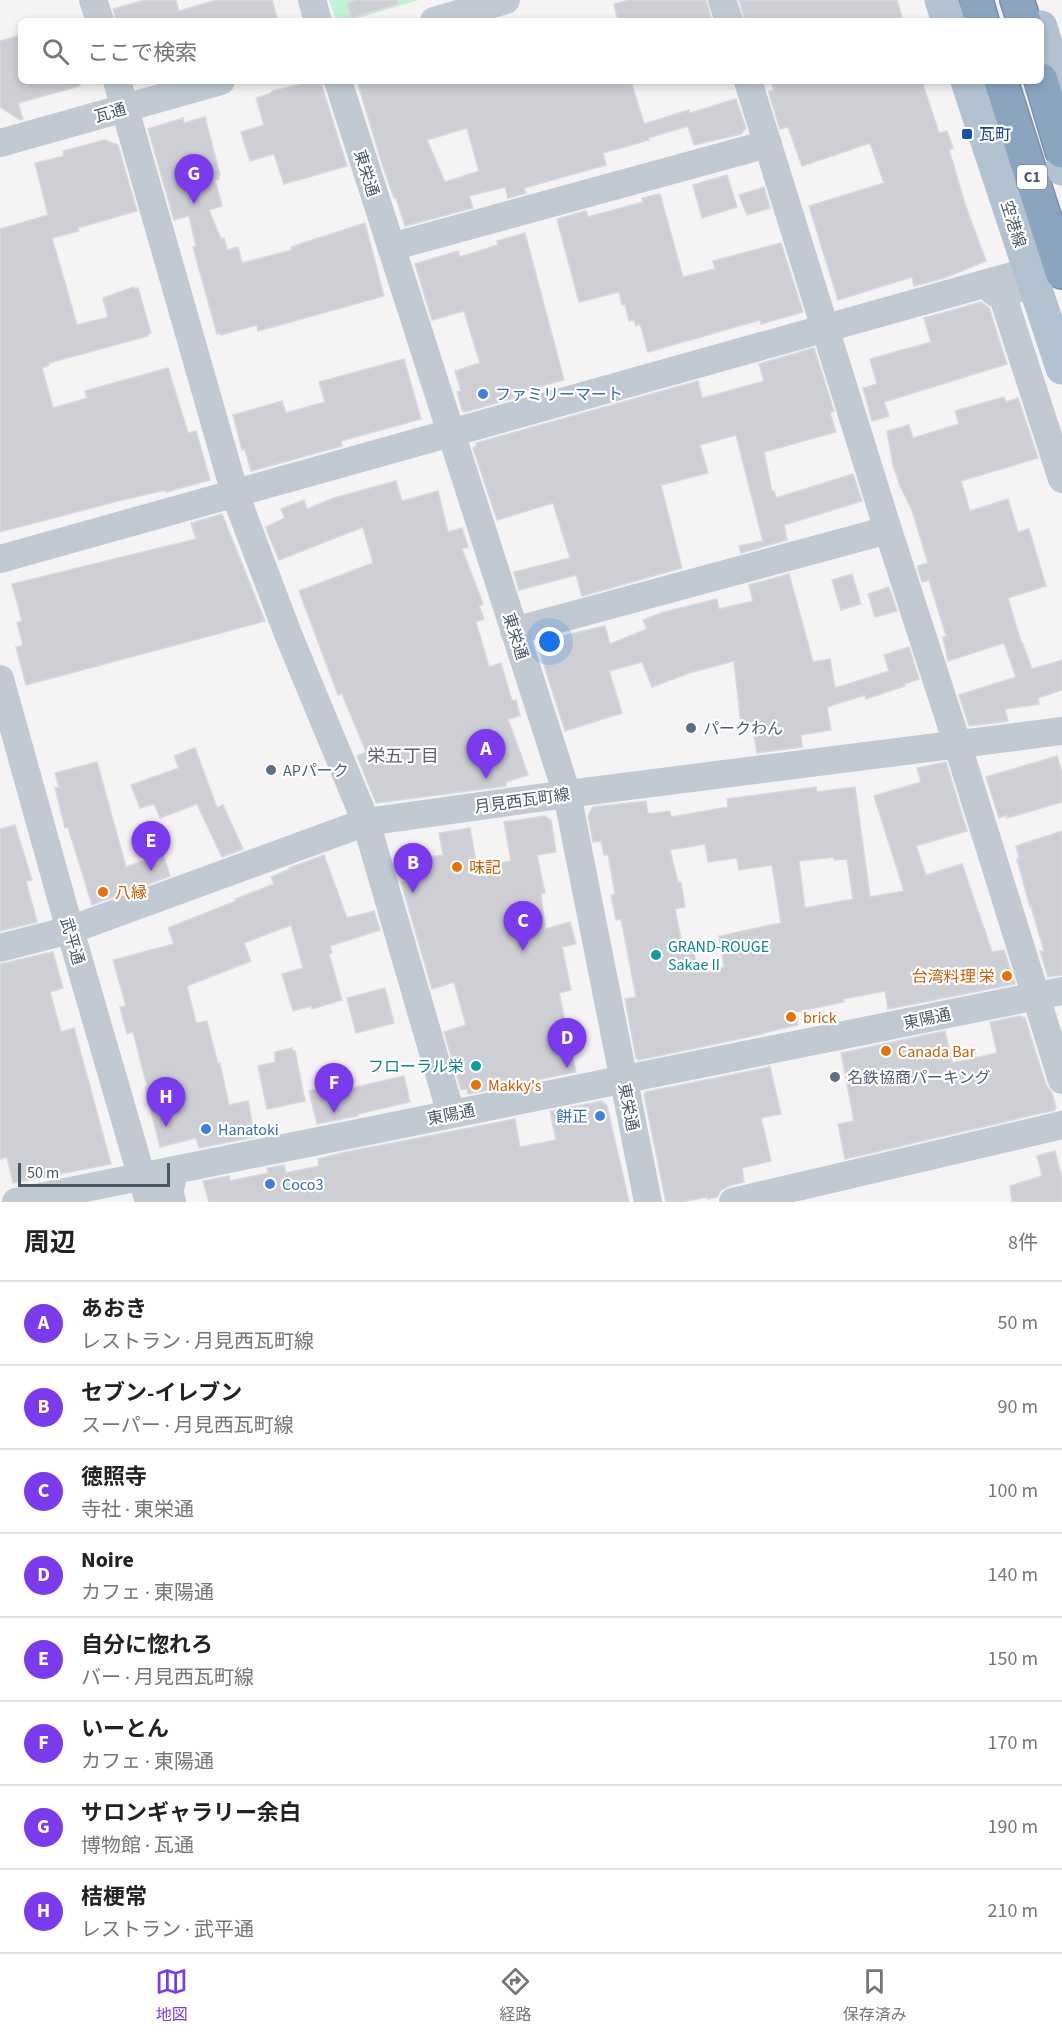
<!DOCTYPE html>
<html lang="ja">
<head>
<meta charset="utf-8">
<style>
	body { margin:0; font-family:"Source Sans 3","Noto Sans JP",sans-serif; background:#f6f6f6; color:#222 }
	.scale { position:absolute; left:18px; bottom:15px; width:152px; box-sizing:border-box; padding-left:6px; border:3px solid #4a5661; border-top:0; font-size:16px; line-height:21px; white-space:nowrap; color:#4a5661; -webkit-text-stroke:4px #fff; paint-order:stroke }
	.you { position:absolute; left:550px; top:642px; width:21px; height:21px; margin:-15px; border:4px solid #fff; border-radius:50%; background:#1a73e8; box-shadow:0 0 0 9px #1a73e833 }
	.badge { display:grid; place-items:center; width:39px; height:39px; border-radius:50%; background:#7c3aed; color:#fff; font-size:20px; font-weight:700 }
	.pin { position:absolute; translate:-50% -50px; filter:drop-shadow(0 2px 3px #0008) }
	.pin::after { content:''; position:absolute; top:32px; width:21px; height:18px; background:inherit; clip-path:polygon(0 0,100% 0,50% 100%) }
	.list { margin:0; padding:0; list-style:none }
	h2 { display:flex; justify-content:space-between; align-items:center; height:78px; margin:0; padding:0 24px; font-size:26px }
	h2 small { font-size:20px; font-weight:400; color:#767676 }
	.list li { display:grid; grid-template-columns:39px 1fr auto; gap:18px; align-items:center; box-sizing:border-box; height:84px; padding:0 24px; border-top:2px solid #e0e0e0 }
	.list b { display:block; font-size:22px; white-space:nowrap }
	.list p { margin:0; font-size:20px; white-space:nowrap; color:#767676 }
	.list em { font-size:20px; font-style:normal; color:#767676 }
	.icon { flex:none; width:33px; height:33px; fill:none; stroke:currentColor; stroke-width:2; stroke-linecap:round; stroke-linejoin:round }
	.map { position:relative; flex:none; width:1062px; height:1202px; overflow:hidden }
	.search { position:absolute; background:#fff; box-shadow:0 3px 9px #0003; left:18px; right:18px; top:18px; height:66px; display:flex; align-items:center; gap:15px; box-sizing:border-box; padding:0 21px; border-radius:9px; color:#767676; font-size:22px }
	.sheet { height:750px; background:#fff }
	nav { display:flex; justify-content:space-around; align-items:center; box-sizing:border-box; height:84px; border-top:2px solid #e0e0e0; background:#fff; font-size:16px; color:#767676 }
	nav a { display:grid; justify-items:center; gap:3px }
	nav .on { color:#7c3aed }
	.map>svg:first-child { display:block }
</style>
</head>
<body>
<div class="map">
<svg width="1062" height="1202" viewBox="0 0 1062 1202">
	<rect width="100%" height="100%" fill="#f5f3f3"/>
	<path fill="#c3f1d5" d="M329,0h90l-71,21 -13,-4z"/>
	<g fill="#cdcfd5" stroke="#d7d9de" stroke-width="1.5" fill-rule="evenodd">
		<path d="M144,0h32l3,11 38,-11h55l6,21h-162l-3,-12z"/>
		<path d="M357,0h40l1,4 -47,14 -4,-15z"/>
		<path d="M629,0h77l6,21h-94l-4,-17z"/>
		<path d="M739,0h158l6,21h-158z"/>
		<path d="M21,35v46h58l1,5 -62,17 5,16 -3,1 -20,-13v-66z"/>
		<path d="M315,81l6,2 26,83 -63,18 -10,-30 -24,7 -9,-29 23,-7 -8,-27 16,-5v-2z"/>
		<path d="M357,81h274l13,43 45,-14 1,3 46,-14 10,29 -5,6 -47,11 -6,-19 -40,12 1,2 -46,13 3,12 -82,23 2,5 -18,5 -3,-11 -36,9 4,12 -68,18 -9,-28h-2l-11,-31zM467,128l12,43 -34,11 -18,-42z"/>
		<path d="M771,81h151l17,52 8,-2 6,17 -4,2 17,57 20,54 -42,17 -30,8 -2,-9 -74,23 -29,-94 75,-23 -14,-40 -68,23 -14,-39 -8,2 -11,-35v-3l5,-1z"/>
		<path d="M205,117l15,58h-2l1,4 -4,1 7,26 -13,4 12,29 3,-1 3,12 11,-3 4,16 50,-13 -1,-3 74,-24 19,73 -126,35 -1,-6 -36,10 -1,-2 -3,1 -24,-87 3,-1 -7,-30 -15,4 -26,-91 35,-11 1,5z"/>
		<path d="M104,140l14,5 19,66 -59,17 1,3 -27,7 25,87 31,-8 -5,-19 31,-11 1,2 3,-1 13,45 -3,1v2l-99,27v2l-7,3 11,40 34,-10 -2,-7 83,-23 20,65 8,-2 14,49 -44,12 -1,-2 -47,11 -118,31v-303l48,-14 -13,-52 29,-7 -1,-5z"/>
		<path d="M727,175l10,32 -35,11 -9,-33z"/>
		<path d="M764,187l6,21 -23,7 -8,-20z"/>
		<path d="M660,194l23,83 32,-8 -2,-8 68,-18 22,69 -42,12 -1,-4 -112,32 -8,-28 -4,2 -2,-6 -5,1 -4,-17 -3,1 -3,-13 -40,10 -22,-83 29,-8 2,6 55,-15 -1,-4z"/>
		<path d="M525,233l39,147 -51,14 1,4 -49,14 -3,-2 -5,-18 4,-1 -6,-20 25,-8 -16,-52 -32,9 -17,-56 43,-13 2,6 38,-12 -1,-4z"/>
		<path d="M981,302l8,6 18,56 -123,38 5,14 -17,5 -9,-33 14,-4 -7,-25 61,-17 -7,-24z"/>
		<path d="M814,348l20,63 -4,2 6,19 -72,20 8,39h2l2,7 77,-24 9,27 -78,24 3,15 -46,13 -2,-7 24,-5 -27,-106 -36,10 8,28 -47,12 21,83 -100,28 -6,-21 -57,15 -5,-18 56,-14 -17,-55 -56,17 -24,-72 4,-2 -1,-3 222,-62 4,17 30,-8 32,-9 -5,-17z"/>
		<path d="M404,359l17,60 -80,22 1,5 -91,25 -6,-22 -3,1 -9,-35 49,-14 4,12 39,-11 -6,-20z"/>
		<path d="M1004,397l2,5 12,-4 20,60 -77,23 9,30 38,-12 10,33 11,-3 17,57 -38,12 13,44h1l10,27 30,-9v30l-24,8 1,6 -34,5 3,12 -39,5 -10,-31 57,-18 -12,-34 -56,18 -5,-24 3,-1 -17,-56 -7,2 -5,-16 11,-3 -16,-53 -12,-24 -7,-21 -6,-34 22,-6 4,13 46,-14 -4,-13z"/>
		<path d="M396,481l6,20 36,-10 10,41 14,-4 6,19 -6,2 21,55 -4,2 5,13 -8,3 13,45 12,-4 11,38 4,-1 4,16 -12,3 20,56 -22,7v4l-130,17 -19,-47 9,-4 -24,-58 -4,1 -39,-104 74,-28 -10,-36 -84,33 -12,-29 -1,-4 19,-9 -4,-9 23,-9 3,9 27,-11z"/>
		<path d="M222,514l43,107 -239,64 -10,-38 7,-2 -6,-22 5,-2 -10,-37 184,-45 -5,-16z"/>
		<path d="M789,574l24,88 17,-3 5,29 54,-17 -5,-16 25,-8 10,32 -15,5 1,2 -39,13 -1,-4 -38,12 4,23 -30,5 1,12 -45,6 -5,-29 -11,1 -7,-64 -45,12 -37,14 -10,-25 -33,9 13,42 -57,18 -26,-82 6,-9 60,-14 5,18 37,-15 -4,-9 21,-8 53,-13 2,10 34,-8 -4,-16z"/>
		<path d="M852,574l9,30 -20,6 -9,-30z"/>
		<path d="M889,587l8,24 -22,6 -7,-23z"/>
		<path d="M195,748l22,60 6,-3 20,44 -21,8 -25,-53 -37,14 -6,-14 -14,4 -9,-23 48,-17 -5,-12z"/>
		<path d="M1057,756l5,17v29l-55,16v-3l-8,3 -13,-41z"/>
		<path d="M97,762l29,105 37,-13 7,22 -78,29 -24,-78 -3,1 -10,-40 4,-1 -4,-14z"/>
		<path d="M946,762l21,69 -51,15 10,29 36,-11 30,88 12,-2 11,34 -127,25 -3,-18 -42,8 1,3 -49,10 3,13 -35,8v1l-124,26 -3,-2 -11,-59 11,-2 -15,-78 -5,1 -5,-25 4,-1 -7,-40 -4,1 -3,-14 -8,1 -5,-26 5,-9 53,-6 2,13 22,-3 1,6 57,-10 -1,-8 89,-12 1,5 38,-5 15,110 34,-6 -30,-95 47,-14 -4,-14zM705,844l3,18 29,-4 2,12 33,-5 9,58 -62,13 5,31 -26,5 -6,-30 -10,2 -7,-35 10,-2 -4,-25h-3l-8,-32zM834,857v3l13,-1 6,40 -48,9 -6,-47z"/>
		<path d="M544,816l7,4 5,32 -19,3 8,38 -4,1 4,35 25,-7 6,22 -14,3 9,43 -12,3 17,79 -108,22 -1,-5 -6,1 -17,-58 22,-7 -12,-43 -22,7 -31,-107 4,-1 -3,-20 41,-6 -4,-22 31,-5 7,40 34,-7 -7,-39z"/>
		<path d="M15,825l17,55 -6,1 11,41 -37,9v-102z"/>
		<path d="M1062,831v144l-14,2 -8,-26h4l-13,-45 -1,1 -13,-48 2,-1 -3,-12z"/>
		<path d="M324,855l23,63 27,-7 6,19 -50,16 2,7 -3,1 13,46 -30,9 -1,-3 -18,5 -11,-37 21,-6 -12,-43 -47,18 7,18 -64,25 9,37 11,-2 11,43 2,-1 9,42 19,-4 7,36 -56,11 -3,-10 -36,9 -15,-60 2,-1 -14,-54 -6,2 -7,-27 6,-1 -13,-46 61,-16 -6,-16 68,-27 -1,-2 39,-15 -3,-7 19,-8 -1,-1z"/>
		<path d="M53,952l10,36 -13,4 11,40 13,-4 37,136 -98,19 -6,-26 -7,2v-195z"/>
		<path d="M385,988l9,35 -38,10 -9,-35z"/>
		<path d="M1020,1016l5,2 21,67 6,8 4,14 -1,3 -210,49 -7,-35 16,-3 -13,-68 104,-22 7,32 45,-10 -7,-31z"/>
		<path d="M292,1048l1,3h2l10,50 -38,8 -9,-43 17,-4v-10z"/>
		<path d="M770,1067l11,47 -20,4 10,43 -29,7 2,14 -15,4 -8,4 -4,7 -9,2 -1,-2 -25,5h-16l-22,-107 2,-3z"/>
		<path d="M404,1076l6,26 -52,12v2l-41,8 -8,-33 41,-10 2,7z"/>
		<path d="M602,1101l5,5 22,96h-420l-6,-21 26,-5 1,5 38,-8 -1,-5 17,-3 2,8 33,-7 -1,-7 23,-6 174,-34 5,28 36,-7 -6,-29z"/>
		<path d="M1055,1151l7,27v24h-50l-2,-16 32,-10 -5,-20z"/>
	</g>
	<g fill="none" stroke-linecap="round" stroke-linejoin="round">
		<g stroke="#7690ad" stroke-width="36">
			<g id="highway">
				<path d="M976,0l6,21"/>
				<path d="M1017,0l7,21"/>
				<path d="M1041,80l21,71"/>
				<path d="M1001,81l61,191"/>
			</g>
		</g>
		<g stroke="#c1cad2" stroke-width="28">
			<path d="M93,0l7,21"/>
			<path d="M312,0l6,21"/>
			<path d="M722,0l7,21"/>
			<path d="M434,21l72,-21"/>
			<path d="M117,81l118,413 53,140 78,188 85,292"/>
			<path d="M338,81l229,713 81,408"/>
			<path d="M748,81l140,449 69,213 105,337"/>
			<path d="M0,143l221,-62"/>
			<path d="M391,247l377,-103"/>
			<path d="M1017,289l-23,3 9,5 59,182"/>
			<path d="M0,559l1030,-288"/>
			<path d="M514,631l374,-101"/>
			<path d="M0,679l70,251 79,272"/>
			<path d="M0,948l70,-18 296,-108 201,-28 495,-63"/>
			<path d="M160,1200l-2,-7 3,-7 11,-4 -3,8 3,12"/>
			<path d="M16,1202l1046,-211"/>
			<path d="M733,1202l329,-77"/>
		</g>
		<g stroke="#b3c2d1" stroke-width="33">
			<path d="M941,0l7,21"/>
			<path d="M1041,27l21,71"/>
			<path d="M967,81l95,287"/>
			<path d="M1062,169v-1"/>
		</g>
		<use href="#highway" stroke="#8ba5c1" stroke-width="33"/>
	</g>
	<rect fill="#1a4fb4" stroke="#fff" stroke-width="2" x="961" y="128" width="12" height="12" rx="3"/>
	<g fill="#3f7fe0" stroke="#fff" stroke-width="2">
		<circle cx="483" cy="394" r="6"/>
		<circle cx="600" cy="1116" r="6"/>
		<circle cx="206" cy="1129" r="6"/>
		<circle cx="270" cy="1184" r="6"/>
	</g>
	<g fill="#5c6f8a" stroke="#fff" stroke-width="2">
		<circle cx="691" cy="728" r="6"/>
		<circle cx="271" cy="770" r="6"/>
		<circle cx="835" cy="1077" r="6"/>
	</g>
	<g fill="#e8710a" stroke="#fff" stroke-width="2">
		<circle cx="457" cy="867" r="6"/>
		<circle cx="103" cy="892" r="6"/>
		<circle cx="1007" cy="976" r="6"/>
		<circle cx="791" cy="1017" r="6"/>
		<circle cx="886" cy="1051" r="6"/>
		<circle cx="476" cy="1085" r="6"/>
	</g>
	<g fill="#0f9aa8" stroke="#fff" stroke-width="2">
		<circle cx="656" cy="955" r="6"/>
		<circle cx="476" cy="1066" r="6"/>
	</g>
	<g text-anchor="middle" stroke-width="4.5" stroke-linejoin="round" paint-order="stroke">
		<rect fill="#fff" stroke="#808990" stroke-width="1.5" x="1017" y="165" width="30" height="24" rx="4.5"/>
		<g font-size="15" font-weight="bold" fill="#4a5661">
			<text x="1032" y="182">C1</text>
		</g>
		<g font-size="16" fill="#4a5661" stroke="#fff">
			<text transform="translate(110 112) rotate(-16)" y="6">瓦通</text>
			<text transform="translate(367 173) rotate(72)" y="6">東栄通</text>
			<text transform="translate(1014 224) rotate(72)" y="6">空港線</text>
			<text transform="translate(516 636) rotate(72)" y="6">東栄通</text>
			<text transform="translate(522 800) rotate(-8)" y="6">月見西瓦町線</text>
			<text transform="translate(73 941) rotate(74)" y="6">武平通</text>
			<text transform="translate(927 1018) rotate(-12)" y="6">東陽通</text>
			<text transform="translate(629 1107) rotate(79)" y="6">東栄通</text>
			<text transform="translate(451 1114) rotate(-11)" y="6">東陽通</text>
		</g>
		<g font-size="16" fill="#164399" stroke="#fff" text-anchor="start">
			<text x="979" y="140">瓦町</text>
		</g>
		<g font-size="16" fill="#366cbe" stroke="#fff" text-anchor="start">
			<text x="495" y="400">ファミリーマート</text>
			<text x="588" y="1122" text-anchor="end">餅正</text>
			<text x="218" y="1135">Hanatoki</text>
			<text x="282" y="1190">Coco3</text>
		</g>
		<g font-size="16" fill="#4e5e75" stroke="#fff" text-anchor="start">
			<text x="703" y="734">パークわん</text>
			<text x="283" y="776">APパーク</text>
			<text x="847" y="1083">名鉄協商パーキング</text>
		</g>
		<g font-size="16" fill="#c56008" stroke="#fff" text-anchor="start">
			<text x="469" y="873">味記</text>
			<text x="115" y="898">八縁</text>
			<text x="995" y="982" text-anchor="end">台湾料理 栄</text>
			<text x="803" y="1023">brick</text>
			<text x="898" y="1057">Canada Bar</text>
			<text x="488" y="1091">Makky's</text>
		</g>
		<g font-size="16" fill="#0d838f" stroke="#fff" text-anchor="start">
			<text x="668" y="952">GRAND-ROUGE<tspan x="668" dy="18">Sakae II</tspan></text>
			<text x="464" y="1072" text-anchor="end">フローラル栄</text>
		</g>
		<g font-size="18" fill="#5f6368" stroke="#fff">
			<text x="403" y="762">栄五丁目</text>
		</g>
	</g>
</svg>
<div class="scale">50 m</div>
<div class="you"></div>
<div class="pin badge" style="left:486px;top:779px">A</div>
<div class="pin badge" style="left:413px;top:893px">B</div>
<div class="pin badge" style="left:523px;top:951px">C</div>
<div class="pin badge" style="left:567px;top:1068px">D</div>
<div class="pin badge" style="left:151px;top:871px">E</div>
<div class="pin badge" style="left:334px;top:1113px">F</div>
<div class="pin badge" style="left:194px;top:204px">G</div>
<div class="pin badge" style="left:166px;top:1127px">H</div>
<div class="search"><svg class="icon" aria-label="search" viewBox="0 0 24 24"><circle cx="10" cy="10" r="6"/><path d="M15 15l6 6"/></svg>ここで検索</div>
</div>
<section class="sheet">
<h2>周辺<small>8件</small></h2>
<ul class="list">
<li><span class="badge">A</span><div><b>あおき</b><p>レストラン · 月見西瓦町線</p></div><em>50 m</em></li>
<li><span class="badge">B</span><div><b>セブン-イレブン</b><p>スーパー · 月見西瓦町線</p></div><em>90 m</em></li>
<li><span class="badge">C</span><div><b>徳照寺</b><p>寺社 · 東栄通</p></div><em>100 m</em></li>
<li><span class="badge">D</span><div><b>Noire</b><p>カフェ · 東陽通</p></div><em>140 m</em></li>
<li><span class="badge">E</span><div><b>自分に惚れろ</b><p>バー · 月見西瓦町線</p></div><em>150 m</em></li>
<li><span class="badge">F</span><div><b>いーとん</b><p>カフェ · 東陽通</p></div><em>170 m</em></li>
<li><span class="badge">G</span><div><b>サロンギャラリー余白</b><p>博物館 · 瓦通</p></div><em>190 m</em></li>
<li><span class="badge">H</span><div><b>桔梗常</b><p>レストラン · 武平通</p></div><em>210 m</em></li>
</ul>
</section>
<nav>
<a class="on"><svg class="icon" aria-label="map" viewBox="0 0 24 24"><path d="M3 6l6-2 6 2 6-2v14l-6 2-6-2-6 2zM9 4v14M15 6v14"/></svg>地図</a>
<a><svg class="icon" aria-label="directions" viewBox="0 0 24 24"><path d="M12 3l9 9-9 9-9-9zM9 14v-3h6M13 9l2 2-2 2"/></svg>経路</a>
<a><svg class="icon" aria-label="saved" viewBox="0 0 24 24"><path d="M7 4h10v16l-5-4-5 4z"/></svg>保存済み</a>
</nav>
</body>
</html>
